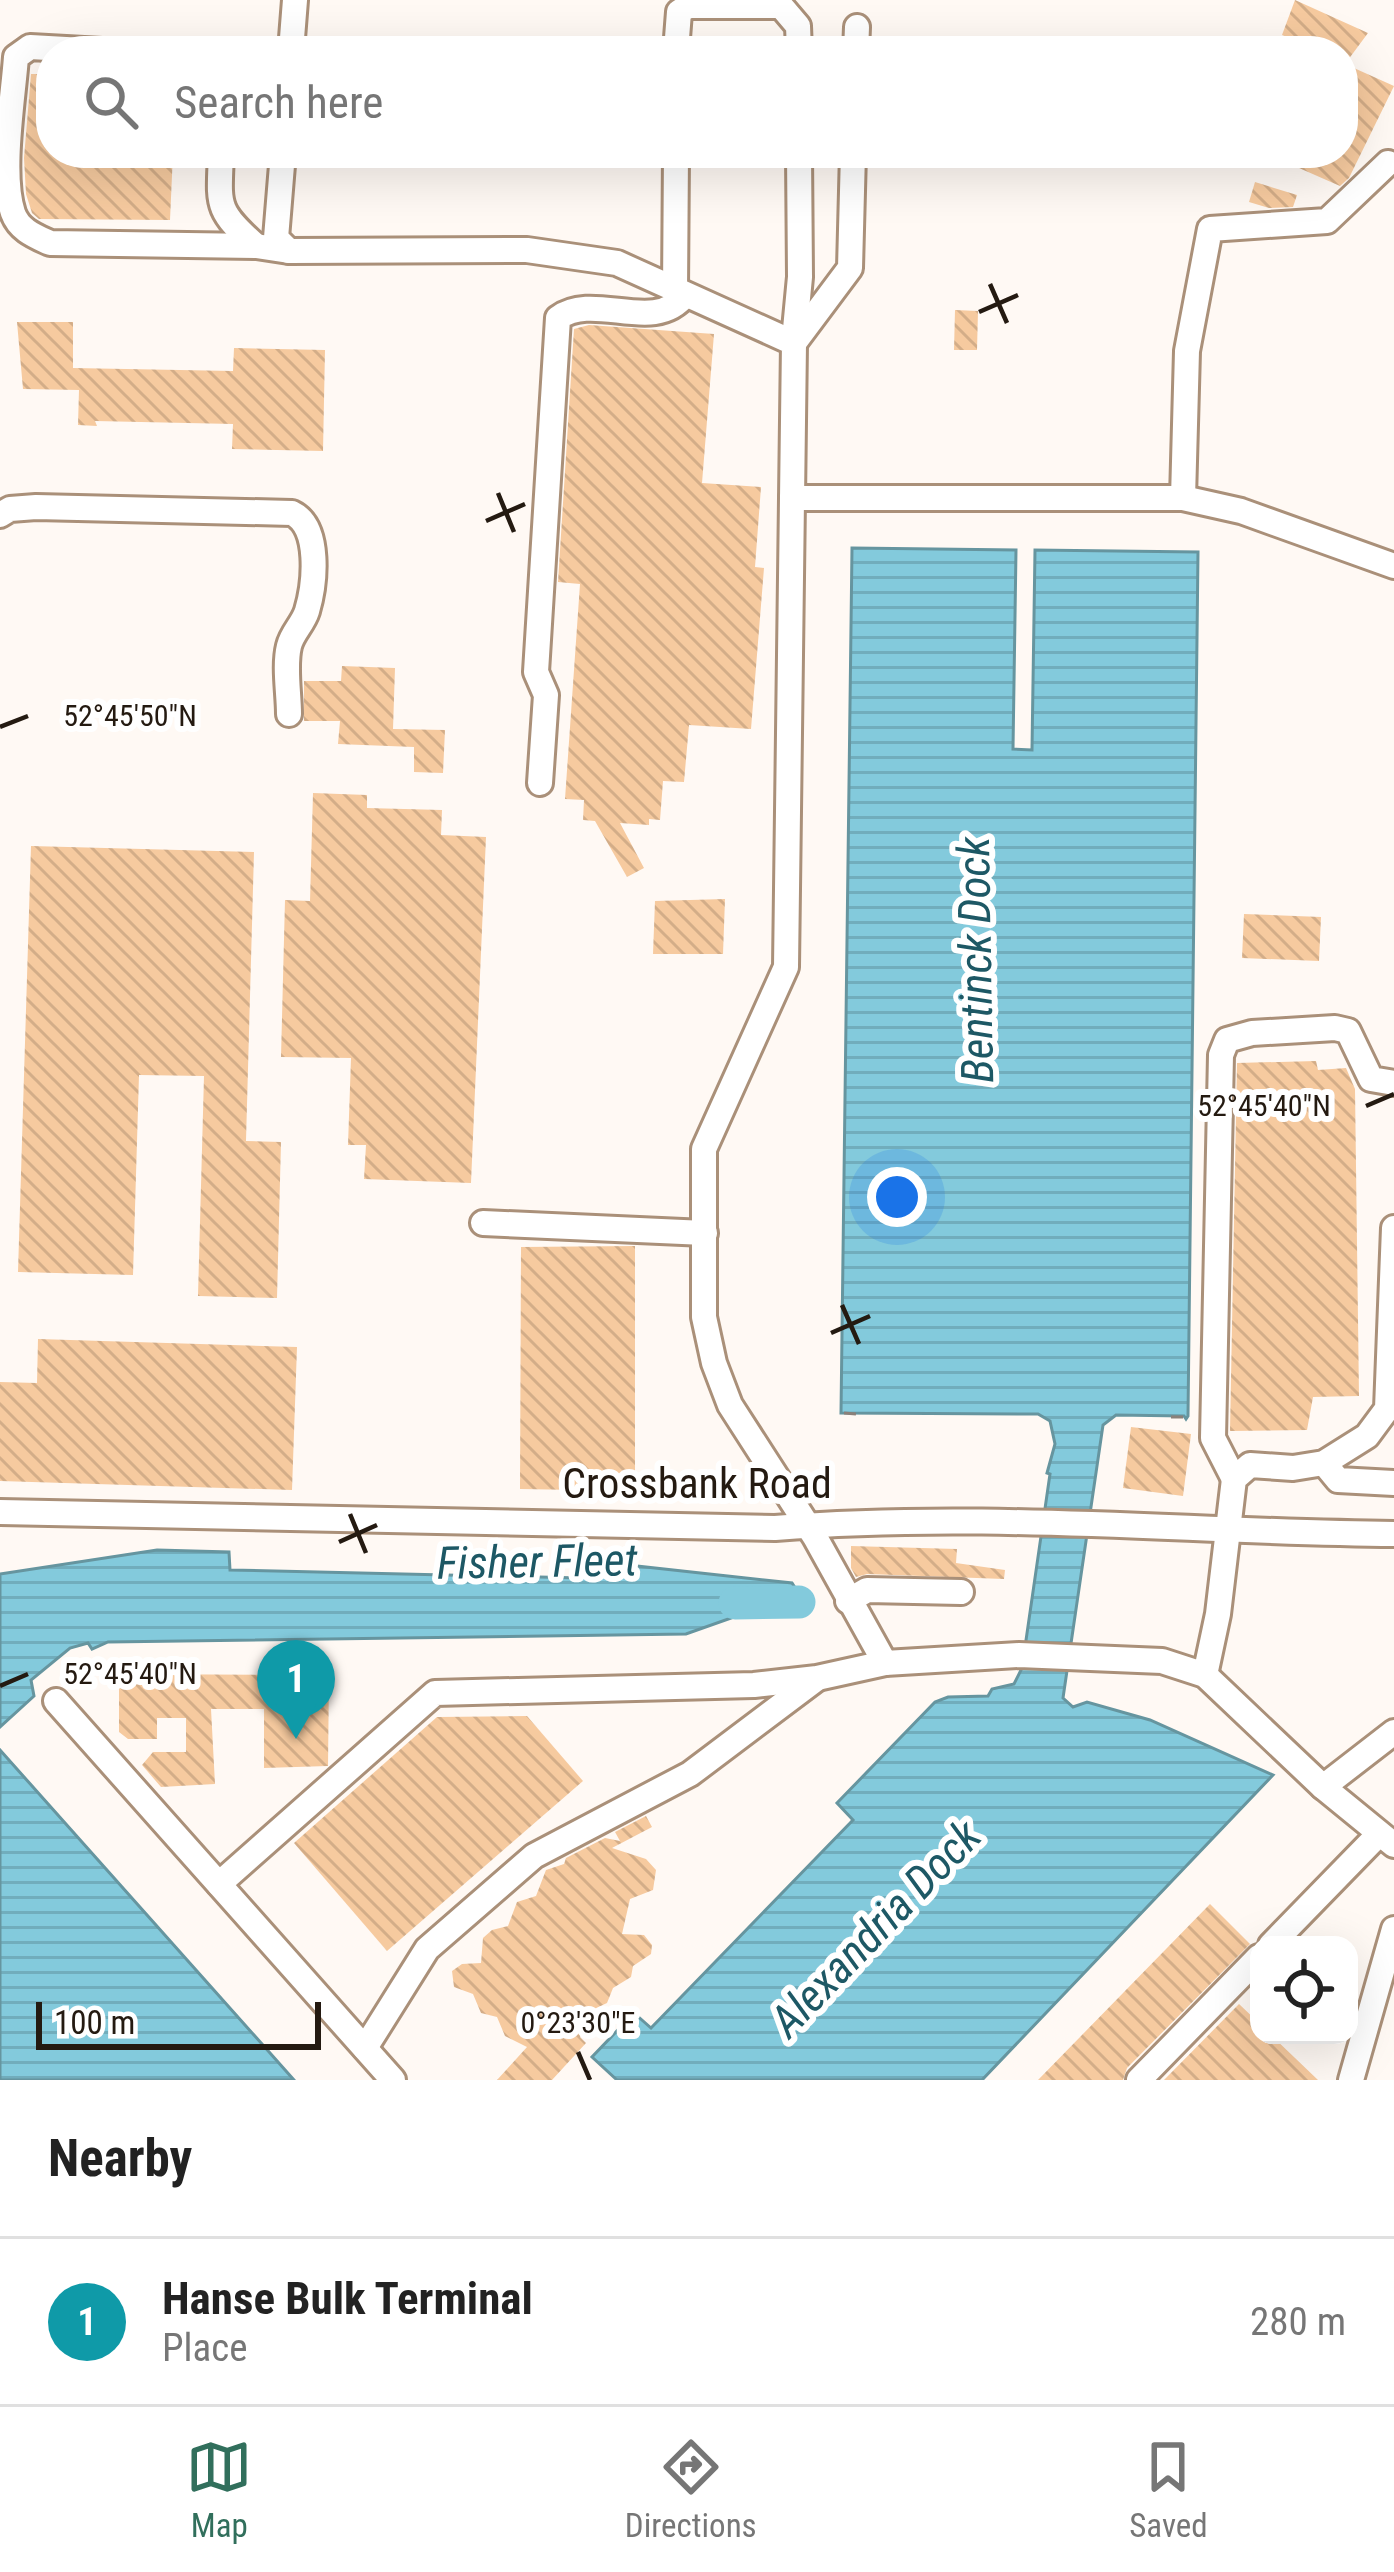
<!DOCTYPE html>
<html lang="en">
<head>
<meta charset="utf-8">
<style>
	body { margin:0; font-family:"Roboto Condensed",sans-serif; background:#f6f6f6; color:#222 }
	.controls { position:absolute; right:36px; bottom:36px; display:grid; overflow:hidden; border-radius:24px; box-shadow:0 12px 48px #0002 }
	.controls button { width:108px; height:108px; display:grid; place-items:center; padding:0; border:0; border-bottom:3px solid #e0e0e0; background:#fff; color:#222; font:60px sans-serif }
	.scale { position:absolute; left:36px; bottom:30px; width:285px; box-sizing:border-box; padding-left:12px; border:6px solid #241a11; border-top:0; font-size:33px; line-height:42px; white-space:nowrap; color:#241a11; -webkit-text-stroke:9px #fff; paint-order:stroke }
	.you { position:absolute; left:897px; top:1197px; width:42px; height:42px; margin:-30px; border:9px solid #fff; border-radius:50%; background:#1a73e8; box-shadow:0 0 0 18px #1a73e833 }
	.badge { display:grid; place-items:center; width:78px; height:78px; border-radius:50%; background:#316f5c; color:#fff; font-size:39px; font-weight:700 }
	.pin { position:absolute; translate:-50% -99px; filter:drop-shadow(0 3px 6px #0008) }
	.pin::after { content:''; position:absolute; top:63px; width:42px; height:36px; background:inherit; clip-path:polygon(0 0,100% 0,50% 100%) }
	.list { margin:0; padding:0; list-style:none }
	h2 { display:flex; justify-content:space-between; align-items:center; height:156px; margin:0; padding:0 48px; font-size:51px }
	h2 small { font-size:39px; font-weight:400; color:#767676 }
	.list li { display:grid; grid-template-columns:78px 1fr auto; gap:36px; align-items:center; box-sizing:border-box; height:168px; padding:0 48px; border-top:3px solid #e0e0e0 }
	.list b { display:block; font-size:45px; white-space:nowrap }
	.list p { margin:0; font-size:39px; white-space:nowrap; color:#767676 }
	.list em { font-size:39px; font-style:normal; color:#767676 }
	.icon { flex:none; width:66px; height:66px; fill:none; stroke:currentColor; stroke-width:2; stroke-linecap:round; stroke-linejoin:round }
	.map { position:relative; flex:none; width:1394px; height:2080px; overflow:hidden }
	.search { position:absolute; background:#fff; box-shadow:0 12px 48px #0002; left:36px; right:36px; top:36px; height:132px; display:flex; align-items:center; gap:30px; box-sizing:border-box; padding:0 42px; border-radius:48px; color:#767676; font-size:45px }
	.sheet { height:324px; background:#fff }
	nav { display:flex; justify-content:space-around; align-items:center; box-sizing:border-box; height:168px; border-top:3px solid #e0e0e0; background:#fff; font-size:33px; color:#767676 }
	nav a { display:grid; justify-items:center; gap:6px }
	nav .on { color:#316f5c }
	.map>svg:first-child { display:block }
</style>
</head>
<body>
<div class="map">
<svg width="1394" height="2080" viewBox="0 0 1394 2080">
	<defs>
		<pattern id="water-rules" width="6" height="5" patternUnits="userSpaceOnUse" patternTransform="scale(3)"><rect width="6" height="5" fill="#83cadc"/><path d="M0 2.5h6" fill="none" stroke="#71adbc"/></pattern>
		<pattern id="building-back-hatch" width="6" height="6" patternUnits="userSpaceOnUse" patternTransform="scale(3)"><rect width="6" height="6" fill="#f6ca9f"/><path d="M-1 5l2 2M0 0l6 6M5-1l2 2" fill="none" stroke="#d3ad88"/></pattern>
	</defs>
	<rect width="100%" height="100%" fill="#fff9f4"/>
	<g fill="url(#water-rules)" stroke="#66959f" stroke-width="3">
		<path d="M852,548l164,2 -3,199 19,1 3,-200 163,2 -10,864 -2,3 -2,-3 -68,-1 -13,10 -40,273 10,9 14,-5 63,18 123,55 -291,305h-365l-25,-23 42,-44 17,15 202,-208 -16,-17 98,-101 13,-5 40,-1 4,-7 22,-5 8,-16 28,-194 -3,-1 8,-29 -5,-23 -12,-7 -197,-1z"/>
		<path d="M157,1550l72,2 1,18 351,8 1,-18 210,23 7,11 -113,40 -578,8 -16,7 -4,-6 -18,5 -39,32 3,16 -34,31v-153z"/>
		<path d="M0,1750l294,330h-294z"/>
	</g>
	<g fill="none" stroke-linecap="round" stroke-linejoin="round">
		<path stroke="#83cadc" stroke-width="33" d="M735,1603l64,-1"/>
	</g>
	<g fill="url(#building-back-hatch)">
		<path d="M1295,0l73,33 -23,31 49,22 -45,92 -9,8 -75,-33h78v-102h-34l2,-4 -29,-12z"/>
		<path d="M31,74h20v79h122l-3,67 -131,-1 -7,-6 -6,-19 -2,-36z"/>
		<path d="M1255,182l42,13 -4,12 -24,1 -20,-6z"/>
		<path d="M955,310l23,1 -1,39h-23z"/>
		<path d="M17,322h56v46l160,3 1,-23 91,2 -2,101 -91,-2 1,-25 -138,-3 2,5 -19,-1 1,-35 -56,-1z"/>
		<path d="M589,325l125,9 -12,149 59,4 -6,80 9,1 -13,161 -62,-4 -5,57 -21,-1 -3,39 -11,-1v6l-29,-2 24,45 -17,9 -32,-56 -12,-1 1,-20 -19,-1 15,-215 -22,-2 16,-253z"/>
		<path d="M342,666l53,2 -2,61 52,1 -2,43 -29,-1v-25l-76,-3 2,-23h-36v-40h37z"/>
		<path d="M313,793l54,2v13l75,2 -1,25 45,2 -15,346 -107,-4 2,-34h-18l3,-87 -70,-1 4,-157 25,1z"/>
		<path d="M31,846l223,6 -8,289 35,1 -4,156 -79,-2 6,-220 -65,-1 -6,200 -115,-3z"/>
		<path d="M725,899l-2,55h-70l2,-53z"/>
		<path d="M1244,914l77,3 -2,44 -77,-3z"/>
		<path d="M1316,1061l2,9 28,-2 9,21 4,307 -46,1 -6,33 -77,1 7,-368z"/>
		<path d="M635,1246v245l-115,-2 1,-242z"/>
		<path d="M38,1339l259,8 -5,143 -292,-9v-99l37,1z"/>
		<path d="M1131,1427l60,7 -8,62 -60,-8z"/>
		<path d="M851,1546l106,3 -1,14 49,7 -1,9 -137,-5 -11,3 -5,-9z"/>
		<path d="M119,1674l210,1 -1,91 -64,2v-59h-53l4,75 -54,3 -19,-22 11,-13h33v-34h-29v21h-29l-9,-7z"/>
		<path d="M527,1716l56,65 -196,170 -93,-108 143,-126z"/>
		<path d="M646,1816l6,11 -40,21 34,11 10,11 -3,20 -23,9 -8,35 22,1 8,10 -1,9 -18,12 -2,11 -18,11 -6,15 -15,7 -12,27 6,6 -34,37h-55l30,-33 -22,-11 -8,-19 -16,-4 -8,-19 -19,-7 -2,-16 10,-7 19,-1 2,-25 9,-8 16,-4 9,-24 19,-6 10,-26 18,-6 2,-6 39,-20 15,3 -5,-9z"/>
		<path d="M1210,1904l40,40 -123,124 -4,12h-85z"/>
		<path d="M1239,2004l20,19v12h12l47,45h-154z"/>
	</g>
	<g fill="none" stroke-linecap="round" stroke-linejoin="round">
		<g stroke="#aa9079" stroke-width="30">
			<g id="minor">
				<path d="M102,51l-72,-4 -14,10c-3,42 -16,117 -3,156 6,17 22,23 37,30l206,3 33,5"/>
				<path d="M291,51l4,-51"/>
				<path d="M676,51l3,-39 9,-6h93l17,20 1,25"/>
				<path d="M856,51l1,-24"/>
				<path d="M221,153c-2,53 -6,56 35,93"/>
				<path d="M283,153l-7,85 13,13 238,-1 90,13 177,80 -8,624 -82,182v168l10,46 16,42 85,132 70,126"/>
				<path d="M675,291l1,-138"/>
				<path d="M794,340l6,-63 -1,-124"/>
				<path d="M794,343l56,-75 3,-115"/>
				<path d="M792,498h391l58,13 153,55"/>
				<path d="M1183,498l4,-147 23,-122 117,-8 61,-58"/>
				<path d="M0,515l10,-6 26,-2 256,6c29,14 23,71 15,98 -4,13 -15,22 -18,35 -5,20 0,47 0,68"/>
				<path d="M540,783l6,-88 -10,-23 22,-354c36,-27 96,17 127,-23"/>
				<path d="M483,1223l222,10"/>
				<path d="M1324,1463l14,17 56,3"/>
				<path d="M1234,1479l-21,-41 8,-383 6,-15 25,-7 83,-5 13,3 23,48 23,4"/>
				<path d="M0,1512l775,16c207,-17 413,4 619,6"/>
				<path d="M848,1601l19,-11 94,2"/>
				<path d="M1205,1675l13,-61 16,-135 16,-14 43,3 31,-5 43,-27 20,-27 7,-181"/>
				<path d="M56,1701l337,379"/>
				<path d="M1323,1787l71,-55"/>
				<path d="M219,1884l216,-191 319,-8 63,-7 68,-15 134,-8 143,6 43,14 118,112 71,58"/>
				<path d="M1271,1945l107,-110"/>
				<path d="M365,2048l62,-99 107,-93 156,-82 125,-94"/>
				<path d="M1139,2080l120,-123"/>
				<path d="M1351,2080l43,-151"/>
			</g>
		</g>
		<g stroke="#8a817a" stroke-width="3" stroke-dasharray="12 6" stroke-linecap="butt">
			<path d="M844,1413l12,1"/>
			<path d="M1171,1417h14"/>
		</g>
		<use href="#minor" stroke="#fff" stroke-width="24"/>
	</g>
	<path fill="none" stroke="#241a11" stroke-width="4.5" d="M990,284l17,39M979,312l39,-17M498,493l16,39M486,521l39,-17M0,727l28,-11M1366,1106l28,-12M842,1305l17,39M831,1333l39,-17M350,1514l16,39M339,1542l38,-17M0,1686l28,-12M578,2052l12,28"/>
	<g text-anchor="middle" stroke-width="12" stroke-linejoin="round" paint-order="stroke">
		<g font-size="42" fill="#241a11" stroke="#fff">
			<text x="697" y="1498">Crossbank Road</text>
		</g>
		<g font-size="45" font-style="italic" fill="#1d5865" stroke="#fff">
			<text transform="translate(975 960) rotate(-91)" y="16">Bentinck Dock</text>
			<text transform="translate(537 1561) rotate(-1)" y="16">Fisher Fleet</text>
			<text transform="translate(875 1928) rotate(-46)" y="16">Alexandria Dock</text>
		</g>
	</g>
	<g font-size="30" text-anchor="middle" fill="#241a11" stroke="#fff" stroke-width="12" stroke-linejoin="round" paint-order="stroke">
		<text x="130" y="726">52°45'50"N</text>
		<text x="1264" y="1116">52°45'40"N</text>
		<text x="130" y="1684">52°45'40"N</text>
		<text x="578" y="2033">0°23'30"E</text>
	</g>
</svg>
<div class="controls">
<button><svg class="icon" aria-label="locate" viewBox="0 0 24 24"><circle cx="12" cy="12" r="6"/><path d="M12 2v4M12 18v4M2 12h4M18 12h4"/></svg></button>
</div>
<div class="scale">100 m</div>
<div class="you"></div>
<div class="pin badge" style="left:296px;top:1739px;background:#0f9aa8">1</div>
<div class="search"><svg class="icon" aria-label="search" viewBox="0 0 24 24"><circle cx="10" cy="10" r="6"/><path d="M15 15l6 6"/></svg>Search here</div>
</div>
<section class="sheet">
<h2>Nearby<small></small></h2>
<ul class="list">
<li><span class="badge" style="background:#0f9aa8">1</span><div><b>Hanse Bulk Terminal</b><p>Place</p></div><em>280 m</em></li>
</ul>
</section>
<nav>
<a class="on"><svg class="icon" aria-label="map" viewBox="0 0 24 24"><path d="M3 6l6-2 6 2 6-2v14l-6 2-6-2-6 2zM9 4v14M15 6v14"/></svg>Map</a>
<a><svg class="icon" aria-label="directions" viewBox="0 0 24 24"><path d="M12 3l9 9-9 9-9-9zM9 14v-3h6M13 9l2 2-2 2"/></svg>Directions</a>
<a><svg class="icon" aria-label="saved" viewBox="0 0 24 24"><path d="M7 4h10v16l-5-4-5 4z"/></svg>Saved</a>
</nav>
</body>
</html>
